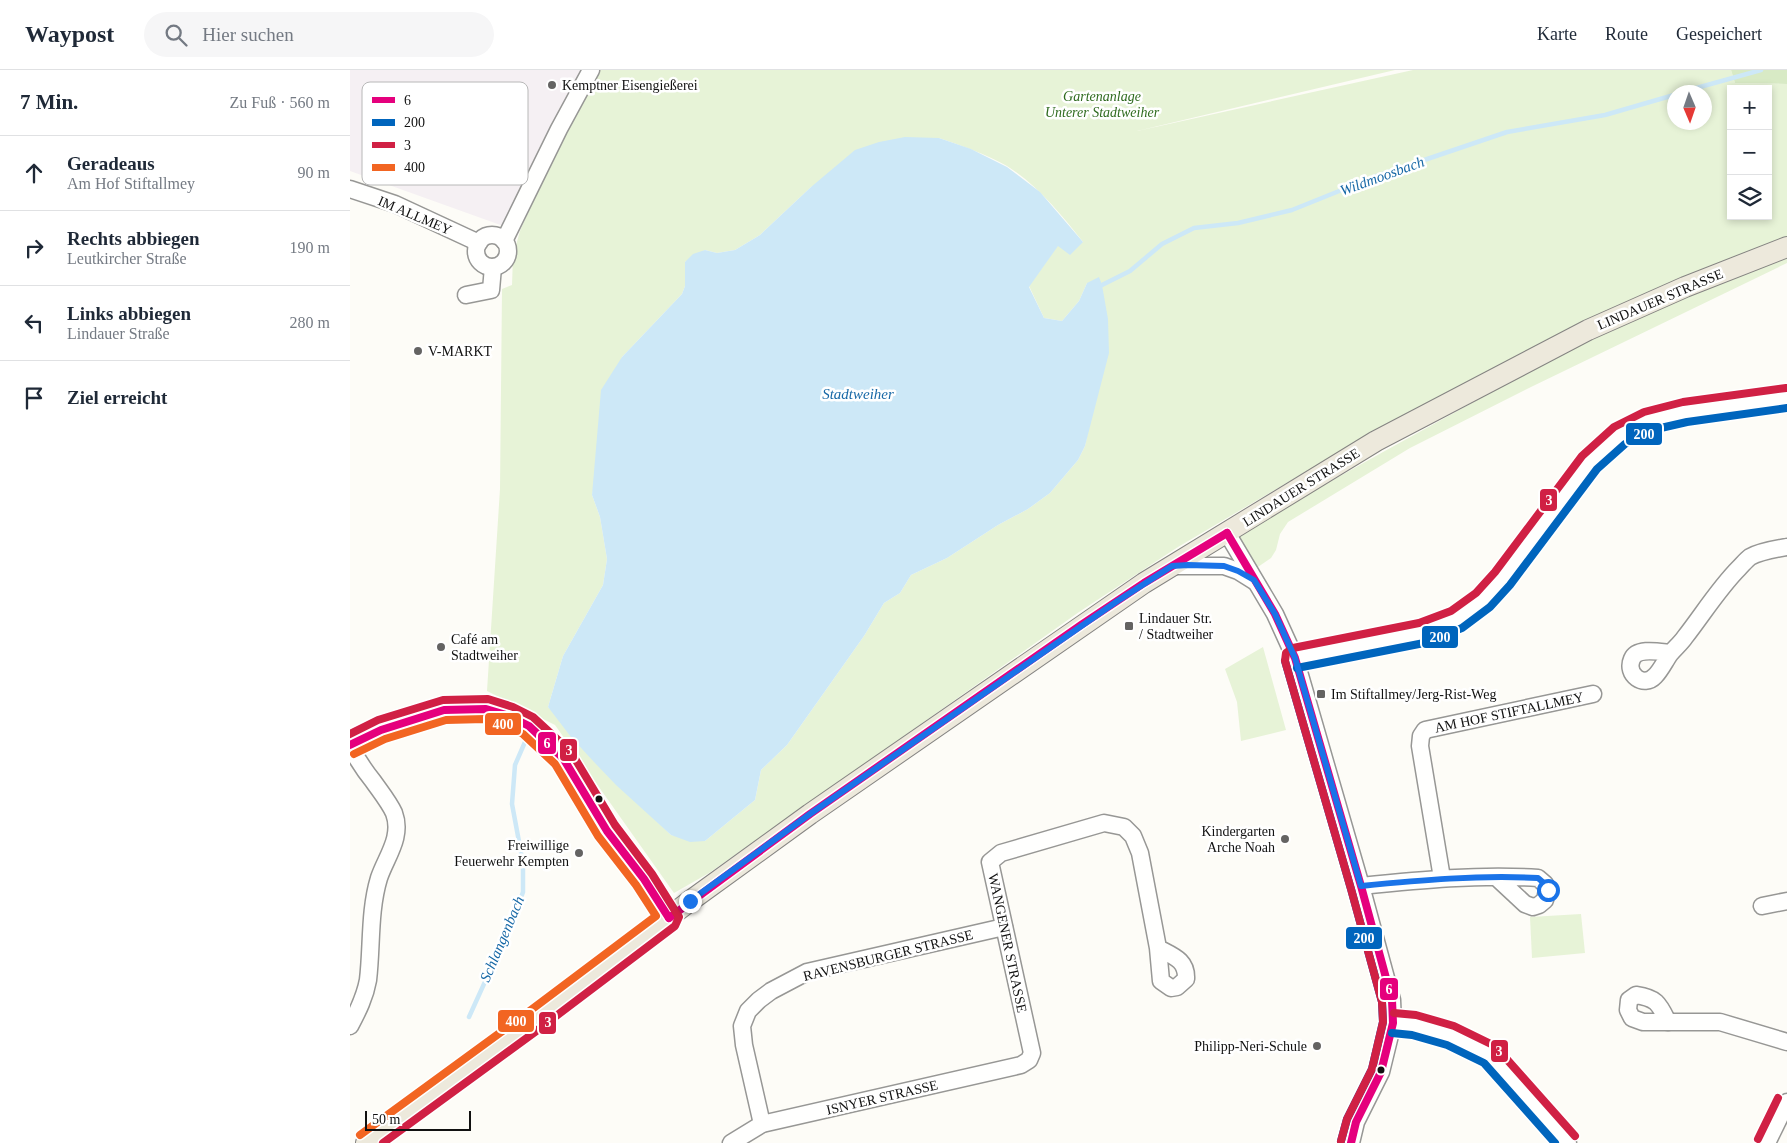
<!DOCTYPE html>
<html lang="de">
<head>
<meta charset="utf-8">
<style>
	body { margin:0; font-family:"Times New Roman",serif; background:#f6f6f7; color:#1f2937 }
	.controls { position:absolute; right:15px; top:15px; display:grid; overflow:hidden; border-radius:0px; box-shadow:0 2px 8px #0003 }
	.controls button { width:45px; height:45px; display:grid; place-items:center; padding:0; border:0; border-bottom:1px solid #e0e1e3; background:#fff; color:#1f2937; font:25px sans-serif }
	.compass { position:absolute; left:1317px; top:15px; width:45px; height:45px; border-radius:50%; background:#fff; box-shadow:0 2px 8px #0003; rotate:178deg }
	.scale { position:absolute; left:15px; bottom:12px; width:106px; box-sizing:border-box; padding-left:5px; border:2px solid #111; border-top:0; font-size:14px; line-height:18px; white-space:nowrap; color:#111; -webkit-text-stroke:4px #fff; paint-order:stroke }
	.stop { position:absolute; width:15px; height:15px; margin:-11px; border:4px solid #1a73e8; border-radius:50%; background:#fff }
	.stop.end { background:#1a73e8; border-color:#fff; box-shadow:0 1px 5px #0008 }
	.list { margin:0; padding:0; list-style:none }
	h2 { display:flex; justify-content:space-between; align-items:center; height:65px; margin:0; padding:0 20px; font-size:21px }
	h2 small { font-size:16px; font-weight:400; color:#747a83 }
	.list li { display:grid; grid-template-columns:32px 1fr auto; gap:15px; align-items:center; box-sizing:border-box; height:75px; padding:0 20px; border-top:1px solid #e0e1e3 }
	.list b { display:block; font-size:19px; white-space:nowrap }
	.list p { margin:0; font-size:16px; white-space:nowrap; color:#747a83 }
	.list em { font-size:16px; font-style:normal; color:#747a83 }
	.icon { flex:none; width:28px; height:28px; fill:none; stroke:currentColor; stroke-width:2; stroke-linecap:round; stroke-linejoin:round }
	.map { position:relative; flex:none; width:1437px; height:1073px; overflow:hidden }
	header { display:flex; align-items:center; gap:30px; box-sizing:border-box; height:70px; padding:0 25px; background:#fff; border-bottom:1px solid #e0e1e3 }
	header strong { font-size:24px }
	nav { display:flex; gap:28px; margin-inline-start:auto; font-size:18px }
	.search { width:350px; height:45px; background:#f6f6f7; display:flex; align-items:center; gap:12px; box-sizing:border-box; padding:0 18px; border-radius:28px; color:#747a83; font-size:19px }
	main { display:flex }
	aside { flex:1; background:#fff }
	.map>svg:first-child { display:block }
</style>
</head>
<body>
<header>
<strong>Waypost</strong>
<div class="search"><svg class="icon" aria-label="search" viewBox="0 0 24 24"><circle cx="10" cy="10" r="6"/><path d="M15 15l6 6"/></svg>Hier suchen</div>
<nav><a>Karte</a><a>Route</a><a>Gespeichert</a></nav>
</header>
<main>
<aside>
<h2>7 Min.<small>Zu Fuß · 560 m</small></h2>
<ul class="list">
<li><svg class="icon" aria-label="ahead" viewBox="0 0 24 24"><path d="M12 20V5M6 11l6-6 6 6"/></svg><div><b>Geradeaus</b><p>Am Hof Stiftallmey</p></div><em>90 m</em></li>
<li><svg class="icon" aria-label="right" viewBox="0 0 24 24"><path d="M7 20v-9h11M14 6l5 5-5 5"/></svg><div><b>Rechts abbiegen</b><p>Leutkircher Straße</p></div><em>190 m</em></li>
<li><svg class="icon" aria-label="left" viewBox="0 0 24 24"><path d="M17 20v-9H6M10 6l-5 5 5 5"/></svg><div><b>Links abbiegen</b><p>Lindauer Straße</p></div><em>280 m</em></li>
<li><svg class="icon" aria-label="arrive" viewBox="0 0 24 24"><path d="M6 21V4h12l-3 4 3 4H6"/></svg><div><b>Ziel erreicht</b></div></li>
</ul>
</aside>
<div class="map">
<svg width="1437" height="1073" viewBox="0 0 1437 1073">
	<rect width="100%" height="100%" fill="#fdfcf7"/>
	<path fill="#f5f0f3" d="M0,0h237l-81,157 -156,-56z"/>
	<g fill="#e7f3d7" fill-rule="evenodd">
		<path d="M248,0h797l-258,61 276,-61h318l4,13 52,1v156l-416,193 -193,114 -99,65 -271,192 -99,69 -35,20 -119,-168 -68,-34 13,-202 2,-200 10,-4 1,-29 7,-25 25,-58zM1381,19h37v127h-37zM1324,22h30v30h-30zM589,68c23,8 47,16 68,28 30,19 54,48 76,76l-25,3 -29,41 15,32 18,3 17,-20 8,-18 6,125 -8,38 -7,14 -28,33 -22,16 -30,16 -51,33 -36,17 -11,18 -16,10 -20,33 -77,109 -26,25 -6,30 -50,41 -34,-6 -25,-24 -98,-104 15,-51 40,-71 4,-26 -7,-42 -8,-22 30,-138 60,-63 3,-8v-24l20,-12 12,3 18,-3 25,-15 51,-48z"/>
		<path d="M1437,184v9l-256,124 -121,61 -122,74 -8,12 -4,16 -5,8 -16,11 -17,-32 54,-34 91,-51 209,-115z"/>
		<path d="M913,577l23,83 -45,11 -4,-39 -12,-33z"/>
		<path d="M1231,844l4,39 -53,5 -2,-41z"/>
	</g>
	<path fill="#d8eac5" d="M1381,0h56v14l-52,-1z"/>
	<path fill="#cde8f7" d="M555,67l34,1 32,11 36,18 33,25 43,50 -13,13 -12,-9 -29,41 15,31 18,3 17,-20 8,-18 12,-6 3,8 6,34 1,34 -24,93 -7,14 -28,33 -22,16 -30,16 -51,33 -36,17 -11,18 -16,10 -20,33 -77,109 -26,25 -6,30 -50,41 -15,1 -19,-7 -55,-50 -22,-23 -23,-25 -23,-30 15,-51 40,-71 4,-26 -7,-42 -8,-22 9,-105 21,-33 60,-63 3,-8v-24l8,-8 12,-4 12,3 18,-3 25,-15 51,-48 44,-37 24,-8z"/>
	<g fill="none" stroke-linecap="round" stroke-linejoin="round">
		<g stroke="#cde8f7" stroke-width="4.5">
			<path d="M1332,22l79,-22"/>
			<path d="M752,215l28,-14 32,-27 32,-16 44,-5 54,-13 82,-33 133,-45 98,-17 69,-20"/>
			<path d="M119,947l44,-97 10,-28v-29l-11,-59 3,-39 10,-23"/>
		</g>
		<g stroke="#979795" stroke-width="19">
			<g id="minor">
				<path d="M0,119l45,15 84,39"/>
				<circle cx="142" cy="181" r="16"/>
				<path d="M154,171l55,-112 32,-59"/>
				<path d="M116,225l25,-5 2,-23"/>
				<path d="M877,463l48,81 20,44 66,228 31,114 1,23 -12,49 -25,50 -5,21"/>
				<path d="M822,496h52l14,5 16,10"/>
				<path d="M1321,583c-11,-1 -34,-6 -39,6 -7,16 12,29 23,17 6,-6 10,-15 15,-22 5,-6 11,-11 15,-17 18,-23 34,-49 54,-69 4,-4 7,-8 11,-11 11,-6 25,-8 37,-10"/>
				<path d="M945,588l127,-25 34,-13 27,-20 20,-22 87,-116 29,-26 29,-15 37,-9 102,-14"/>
				<path d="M0,675l31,-15 63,-20 42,-1 23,7 20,10 34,32 44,73 37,48 25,39"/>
				<path d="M0,676c7,13 14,24 23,35 7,10 16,21 21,32 9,24 -8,44 -15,65 -10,33 -7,69 -11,102 -3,17 -10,31 -18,46"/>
				<path d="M1092,808l-22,-132 1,-10 4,-6 168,-36"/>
				<path d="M1011,816c59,-6 118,-12 177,-8l7,6 2,6 -2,10 -6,5 -6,2 -8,-3 -29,-27"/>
				<path d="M1412,836l25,-5"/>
				<path d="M1286,925c21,3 23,9 32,27h-25l-11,-4 -4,-8 1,-10z"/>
				<path d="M1318,952h52l67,20"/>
				<path d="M1043,953l21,2 37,11 39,19 78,88"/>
				<path d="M412,1054l-18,-79 -2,-19 6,-15 11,-11 12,-9 36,-19 197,-45"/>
				<path d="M381,1073l31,-19 259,-59 8,-5 3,-7 -42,-191 11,-9 103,-30 20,4 9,9 7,17 18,95 3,33 10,7 6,-1 9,-8c1,-19 -13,-23 -28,-31"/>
				<path d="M1417,1073l20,-41"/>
			</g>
		</g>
		<g stroke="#858482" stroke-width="22">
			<path id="major" d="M16,1073l163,-119 161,-123 120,-87 334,-231 232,-142 212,-111 97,-43 102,-40"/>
		</g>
		<use href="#minor" stroke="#fffffe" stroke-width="16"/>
		<use href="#major" stroke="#ede9dc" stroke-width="20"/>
		<g stroke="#fff" stroke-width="11">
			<g id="bus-1">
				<path d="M877,463l48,81 20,44 66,228 31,114 1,23 -12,49 -25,50 -5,21"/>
				<path d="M0,675l31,-15 63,-20 42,-1 23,7 20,10 34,32 44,73 37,48 25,39"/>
				<path d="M319,848l141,-104 271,-189 63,-42 83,-50"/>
			</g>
		</g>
		<g stroke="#fff" stroke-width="11">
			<g id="bus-2">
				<path d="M935,591l66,228 31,113 1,20 -11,47 -25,50 -6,22"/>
				<path d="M947,598l127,-25 38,-15 28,-21 20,-22 87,-116 28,-25 27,-14 35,-8 100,-14"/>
				<path d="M1042,963l20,2 35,10 37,18 71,80"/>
			</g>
		</g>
		<g stroke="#fff" stroke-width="11">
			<g id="bus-3">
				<path d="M0,664l28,-14 65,-20 45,-1 25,8 20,10 38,35 44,73 37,49 27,43 -4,9 -140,106 -152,111"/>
				<path d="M1044,943l22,2 38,11 41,20 80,90"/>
				<path d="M1408,1069l20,-41"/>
				<path d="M991,1071l6,-22 25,-50 11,-47 -1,-20 -31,-113 -66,-228 1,-8 7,-5 126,-25 32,-12 25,-18 19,-21 87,-116 32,-29 30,-15 39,-10 103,-14"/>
			</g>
		</g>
		<g stroke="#fff" stroke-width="11">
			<path id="bus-4" d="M4,684l31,-15 61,-19 39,-1 20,6 18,9 32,30 43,72 38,49 20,31 -133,100 -163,119"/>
		</g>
		<use href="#bus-1" stroke="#e5007d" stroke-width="8"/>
		<use href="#bus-2" stroke="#0065bd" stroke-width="8"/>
		<use href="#bus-3" stroke="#d02044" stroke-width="8"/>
		<use href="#bus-4" stroke="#f26522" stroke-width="8"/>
	</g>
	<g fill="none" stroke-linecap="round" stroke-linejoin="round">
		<path stroke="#1a73e8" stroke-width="6" d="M340,831l120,-87 306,-212 56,-36 16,-1 36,1 14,5 16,9 21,34 20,44 66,228c60,-6 117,-11 177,-8l7,6 3,6"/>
	</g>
	<g fill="#646362" stroke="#fff" stroke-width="2">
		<circle cx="202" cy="15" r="5"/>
		<circle cx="68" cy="281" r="5"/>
		<rect x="774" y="551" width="10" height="10" rx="2.5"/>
		<circle cx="91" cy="577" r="5"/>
		<rect x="966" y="619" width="10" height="10" rx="2.5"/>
		<circle cx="935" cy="769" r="5"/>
		<circle cx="229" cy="783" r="5"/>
		<circle cx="967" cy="976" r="5"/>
	</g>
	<g fill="#111" stroke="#fff" stroke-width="2">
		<circle cx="249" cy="729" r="4.5"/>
		<circle cx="1031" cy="1000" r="4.5"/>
	</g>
	<g text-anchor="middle" stroke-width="5" stroke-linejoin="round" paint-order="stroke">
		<g font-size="14" fill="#111" stroke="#fff" text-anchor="start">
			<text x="212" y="20">Kemptner Eisengießerei</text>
			<text x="78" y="286">V-MARKT</text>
			<text x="789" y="553">Lindauer Str.<tspan x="789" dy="16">/ Stadtweiher</tspan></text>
			<text x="101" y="574">Café am<tspan x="101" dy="16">Stadtweiher</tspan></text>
			<text x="981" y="629">Im Stiftallmey/Jerg-Rist-Weg</text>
			<text x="925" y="766" text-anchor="end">Kindergarten<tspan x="925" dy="16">Arche Noah</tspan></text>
			<text x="219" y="780" text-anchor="end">Freiwillige<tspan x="219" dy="16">Feuerwehr Kempten</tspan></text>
			<text x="957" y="981" text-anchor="end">Philipp-Neri-Schule</text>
		</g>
		<g font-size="14" font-style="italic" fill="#2f6b1f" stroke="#fff">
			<text x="752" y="31">Gartenanlage<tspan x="752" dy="16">Unterer Stadtweiher</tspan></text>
		</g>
		<g font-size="14" fill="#111" stroke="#fff">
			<text transform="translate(65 145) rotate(23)" y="5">IM ALLMEY</text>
			<text transform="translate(1310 229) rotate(-23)" y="5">LINDAUER STRASSE</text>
			<text transform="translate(951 417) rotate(-32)" y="5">LINDAUER STRASSE</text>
			<text transform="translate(1159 642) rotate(-12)" y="5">AM HOF STIFTALLMEY</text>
			<text transform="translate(658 873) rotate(78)" y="5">WANGENER STRASSE</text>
			<text transform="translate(538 885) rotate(-14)" y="5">RAVENSBURGER STRASSE</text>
			<text transform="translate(532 1027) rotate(-13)" y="5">ISNYER STRASSE</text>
		</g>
		<g font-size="15" font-style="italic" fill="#1768a6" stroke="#fff">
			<text transform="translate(1032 106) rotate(-20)" y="5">Wildmoosbach</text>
			<text x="508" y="329">Stadtweiher</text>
			<text transform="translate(152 869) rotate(-67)" y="5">Schlangenbach</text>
		</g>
	</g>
	<rect x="12" y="12" width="166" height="103" rx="8" fill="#fff" stroke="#b8b8b8" stroke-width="1"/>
	<rect x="22" y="27" width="23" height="6" fill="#e5007d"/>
	<rect x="22" y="49" width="23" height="7" fill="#0065bd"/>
	<rect x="22" y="72" width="23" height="6" fill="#d02044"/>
	<rect x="22" y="94" width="23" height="7" fill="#f26522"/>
	<g font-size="14" fill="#111">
		<text x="54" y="35">6</text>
		<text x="54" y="57">200</text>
		<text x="54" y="80">3</text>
		<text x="54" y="102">400</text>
	</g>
	<g stroke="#fff" stroke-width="2">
		<rect x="1275" y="352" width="38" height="24" rx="5" fill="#0065bd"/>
		<rect x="1189" y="418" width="19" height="24" rx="5" fill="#d02044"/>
		<rect x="1071" y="555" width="38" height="24" rx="5" fill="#0065bd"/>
		<rect x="134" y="642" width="38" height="24" rx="5" fill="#f26522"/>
		<rect x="187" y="661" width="20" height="24" rx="5" fill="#e5007d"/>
		<rect x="209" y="668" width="19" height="24" rx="5" fill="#d02044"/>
		<rect x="995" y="856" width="38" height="24" rx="5" fill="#0065bd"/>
		<rect x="1029" y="907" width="20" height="24" rx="5" fill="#e5007d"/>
		<rect x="147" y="939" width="38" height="24" rx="5" fill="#f26522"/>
		<rect x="188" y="941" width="19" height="24" rx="5" fill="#d02044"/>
		<rect x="1140" y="969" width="19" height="24" rx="5" fill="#d02044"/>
	</g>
	<g font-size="14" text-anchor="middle" font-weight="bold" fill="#fff">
		<text x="1294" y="369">200</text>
		<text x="1199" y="435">3</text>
		<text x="1090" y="572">200</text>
		<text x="153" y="659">400</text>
		<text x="197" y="678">6</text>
		<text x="219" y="685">3</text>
		<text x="1014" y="873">200</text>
		<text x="1039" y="924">6</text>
		<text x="166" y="956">400</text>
		<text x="198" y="957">3</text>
		<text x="1149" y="986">3</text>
	</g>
</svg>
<div class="controls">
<button>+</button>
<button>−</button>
<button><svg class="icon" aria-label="layers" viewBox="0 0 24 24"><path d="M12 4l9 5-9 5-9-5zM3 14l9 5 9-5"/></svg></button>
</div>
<svg class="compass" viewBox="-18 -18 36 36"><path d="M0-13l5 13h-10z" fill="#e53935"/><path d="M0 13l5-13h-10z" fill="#747a83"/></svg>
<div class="scale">50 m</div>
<div class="stop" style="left:1198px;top:820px"></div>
<div class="stop end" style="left:340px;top:831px"></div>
</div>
</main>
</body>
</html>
